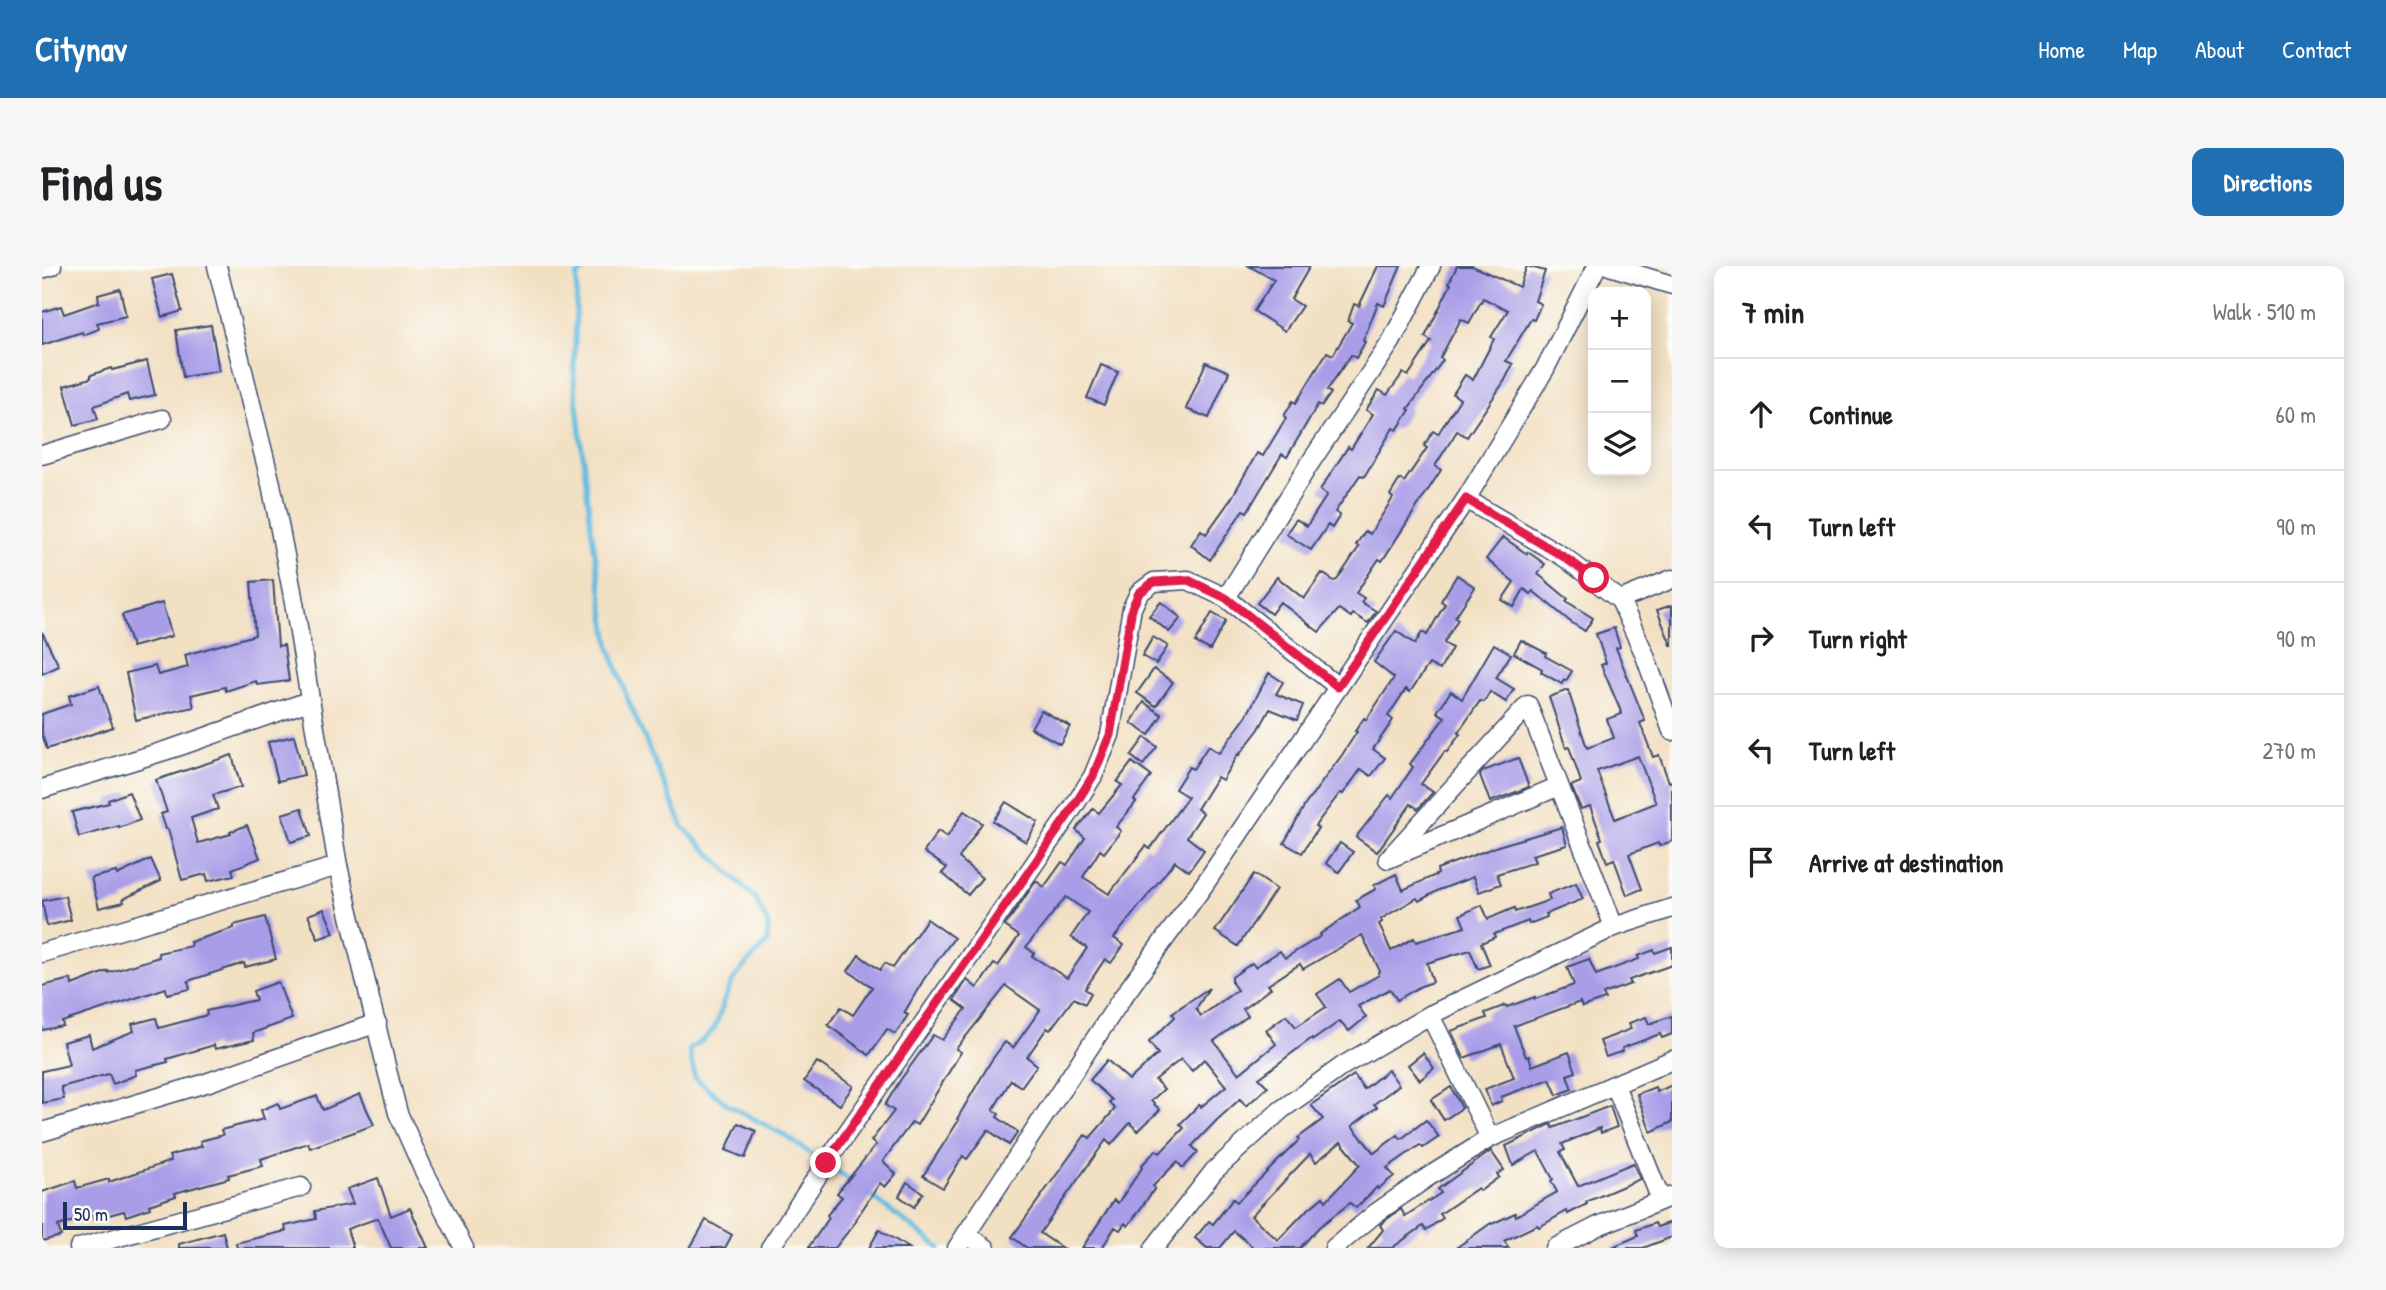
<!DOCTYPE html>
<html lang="en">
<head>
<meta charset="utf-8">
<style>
	body { margin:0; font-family:"Patrick Hand",sans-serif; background:#f6f6f6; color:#202124 }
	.controls { position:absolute; right:21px; top:21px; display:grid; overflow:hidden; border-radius:14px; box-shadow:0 4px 18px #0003 }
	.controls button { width:63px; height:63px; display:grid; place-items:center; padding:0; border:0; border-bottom:2px solid #e0e0e0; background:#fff; color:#202124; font:35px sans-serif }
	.scale { position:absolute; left:21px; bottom:18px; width:124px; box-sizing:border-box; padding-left:7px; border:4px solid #1b2f5e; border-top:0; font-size:19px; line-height:24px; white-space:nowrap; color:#1b2f5e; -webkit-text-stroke:5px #fdfcf7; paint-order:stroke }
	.stop { position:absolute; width:21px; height:21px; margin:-16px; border:5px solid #e11d48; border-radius:50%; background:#fff }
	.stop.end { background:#e11d48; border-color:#fff; box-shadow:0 2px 7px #0008 }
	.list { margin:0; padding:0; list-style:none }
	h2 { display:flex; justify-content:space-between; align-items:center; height:91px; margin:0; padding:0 28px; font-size:30px }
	h2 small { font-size:23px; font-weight:400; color:#757577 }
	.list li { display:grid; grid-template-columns:46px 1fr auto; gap:21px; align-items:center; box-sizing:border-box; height:112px; padding:0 28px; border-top:2px solid #e0e0e0 }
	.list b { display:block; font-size:26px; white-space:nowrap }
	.list em { font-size:23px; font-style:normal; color:#757577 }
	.icon { flex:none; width:38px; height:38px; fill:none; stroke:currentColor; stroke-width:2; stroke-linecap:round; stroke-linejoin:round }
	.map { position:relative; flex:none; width:1630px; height:982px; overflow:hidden; border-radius:14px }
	header { display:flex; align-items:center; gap:42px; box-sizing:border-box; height:98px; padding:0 35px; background:#1f6fb2; color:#fff }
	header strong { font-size:33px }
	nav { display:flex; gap:38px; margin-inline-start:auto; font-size:24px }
	.intro { display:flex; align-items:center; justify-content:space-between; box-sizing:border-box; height:168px; padding:0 42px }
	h1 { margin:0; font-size:49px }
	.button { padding:18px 32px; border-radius:14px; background:#1f6fb2; color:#fff; font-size:24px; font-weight:700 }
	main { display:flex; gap:42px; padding:0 42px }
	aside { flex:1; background:#fff; border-radius:14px; box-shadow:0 4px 18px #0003 }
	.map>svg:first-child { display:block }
</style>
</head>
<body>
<header>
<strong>Citynav</strong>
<nav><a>Home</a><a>Map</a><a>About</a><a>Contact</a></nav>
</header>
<div class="intro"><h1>Find us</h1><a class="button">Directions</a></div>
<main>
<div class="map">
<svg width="1630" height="982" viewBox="0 0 1630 982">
	<rect width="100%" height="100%" fill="#fdfcf7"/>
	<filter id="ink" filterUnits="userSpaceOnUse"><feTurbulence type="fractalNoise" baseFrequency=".0143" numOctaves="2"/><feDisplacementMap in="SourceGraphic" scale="14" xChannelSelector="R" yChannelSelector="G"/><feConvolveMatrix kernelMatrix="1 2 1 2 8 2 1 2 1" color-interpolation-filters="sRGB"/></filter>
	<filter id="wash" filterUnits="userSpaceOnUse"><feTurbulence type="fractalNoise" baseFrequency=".00686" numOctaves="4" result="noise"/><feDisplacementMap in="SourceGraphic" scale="28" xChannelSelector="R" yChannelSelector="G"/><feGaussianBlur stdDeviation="1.57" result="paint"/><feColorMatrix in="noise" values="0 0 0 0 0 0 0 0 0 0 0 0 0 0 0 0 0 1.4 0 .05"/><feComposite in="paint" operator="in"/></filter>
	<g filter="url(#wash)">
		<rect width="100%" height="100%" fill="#f2e0c3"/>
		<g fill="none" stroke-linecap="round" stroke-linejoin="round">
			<g stroke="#63bbe0" stroke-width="5">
				<path d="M547,0l-12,10 -3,103 17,148 19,121 18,52 55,127 72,71 13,26 -1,19c-14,15 -31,29 -39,48 -13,30 -6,40 -39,58l6,29 33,27 58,31 28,20"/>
				<path d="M795,905l17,12"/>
				<path d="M825,927l73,55"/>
			</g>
		</g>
		<g id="blocks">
			<g fill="#a99de8" fill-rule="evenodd">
				<path d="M1207,0h61l-19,33 11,7 -17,25 -31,-20 20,-31z"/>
				<path d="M1336,0h23l-17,40 -6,-3 -15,38 2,1 -9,16 -5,-3 -24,35 4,3 -9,13 -4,-2 -31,53 -5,-3 -35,58 -4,-2 -33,50 -19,-15 10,-15 5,4 25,-35 26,-46 6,3 23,-38 -2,-2 9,-15 3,2 31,-51 6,3 19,-32 -4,-2 6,-17 5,2z"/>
				<path d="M1415,0h15l47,21 8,-21 18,5 -10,30 6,3 -7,16 -3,-1 -25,42 7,3 -8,16 -38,57 -10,-6 -22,35 6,4 -59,91 -3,-2 -23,34 8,5 -3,4 15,9 -8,12 -15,-9 -2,3 -12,-8 -20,23 -39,-30 -9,12 -14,-11 20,-26 27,22 18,-26 12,8 3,-1 22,-33 -3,-2 9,-14 5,3 23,-36 -3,-3 10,-16 4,3 23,-34 -3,-2 9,-15 5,3 22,-35 -7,-5 12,-19 8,5 21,-41 -3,-2 17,-27 -25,-12 -14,25 -8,-4 -21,39 3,2 -35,49 2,1 -13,20 -4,-2 -29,49 -4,-2 -25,37 5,3 -8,13 -4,-3 -17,25 -25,-16 10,-15 11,7 20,-31 -7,-5 28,-43 3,2 22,-35 -7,-4 13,-20 8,5 16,-22 5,3 23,-35 -6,-4 26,-53 -2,-1z"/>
				<path d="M130,8l10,37 -20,6 -10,-38z"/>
				<path d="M78,23l6,27 -29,7 2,6 -16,6 -1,-3 -40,13v-33l19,-6 3,8 35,-12 -1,-7z"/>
				<path d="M169,59l8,46 -36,6 -7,-47z"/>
				<path d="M105,95l8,34 -26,6 -2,-7 -33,12 4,13 -23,6 -11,-39 27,-8v-3l20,-7 1,2z"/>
				<path d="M1164,96l23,10 -20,46 -23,-9z"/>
				<path d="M1059,99l17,7 -14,33 -17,-7z"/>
				<path d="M1461,271l24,17 1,-2 17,12 -7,10 30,25 -2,2 27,17 -8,13 -13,-8 -39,-32 -2,3 -7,-5 -10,18 -12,-7 12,-18 -28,-23z"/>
				<path d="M1415,309l18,12 -20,30 3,2 -14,24 8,5 -12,22 -11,-6 -19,28 -4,-3 -18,27 5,4 -20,29 12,9 -14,18 -10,-7 -18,25 -3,-1 -25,33 3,2 -16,25 -18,-10 21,-38 37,-50 15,-23 -2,-1 9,-13 2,2 28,-42 -20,-16 22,-31 19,13 7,-12 5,3 18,-31 -4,-3z"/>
				<path d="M231,314l5,66 6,-1 5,36 -32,4 -1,-4 -30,10 -1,-4 -34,8 3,12 -58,13 -10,-47 29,-7 3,9 30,-8 -3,-12 70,-20 -4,-53z"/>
				<path d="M1119,336l20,16 -12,14 -20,-16z"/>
				<path d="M120,337l10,33 -40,11 -10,-32z"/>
				<path d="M1630,339v40h-1l-14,-35z"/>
				<path d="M1170,347l14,8 -16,29 -15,-8z"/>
				<path d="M1572,362l6,19 -4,1 29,73 -5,2 13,34 6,-2 10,27 3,-1v60l-13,5 -1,-3 -29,11 13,35 -15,6 -13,-36 -7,3 -8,-22 3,-1 -12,-33 -9,3 -10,-23 10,-4 -12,-35 -3,1 -17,-51 19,-7 19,58 27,-10 -7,-19 15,-5 -21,-49 5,-2 -10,-29zM1596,490l18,47 -41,16 -18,-48z"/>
				<path d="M0,366l17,34 -17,8z"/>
				<path d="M1111,371l15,9 -12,18 -14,-8z"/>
				<path d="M1479,374l25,13 -1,3 27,15 -6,10 -2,-1 -2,4 -21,-12 1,-3 -28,-16z"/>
				<path d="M1452,378l17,10 -15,24 18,11 -8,13 -16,-10 -6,10 -4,-1 -22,32 2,1 -13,18 -2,-1 -24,33 12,8 -15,17 -7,-5 -34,48 -21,-15 33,-42 3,3 21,-31 -3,-3 35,-47 -8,-5 14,-21 11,8z"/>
				<path d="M1112,403l19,13 -17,24 -19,-13z"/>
				<path d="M1227,407l14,9 -7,12 27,11 -6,15 -27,-11 -11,20 -20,26 -1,-1 -16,26 -5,-3 -20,32 6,4 -16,24 17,13 -15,21 -14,-10 -61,77 10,7 -13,18 -6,-4 -20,30 6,4 -6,11 -11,-6 -24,32 -3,-2 -20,29 10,8 -16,22 -10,-7 -18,30 6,4 -2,3 21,15 -9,13 -21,-15 -21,29 -4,-3 -20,32 -20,-12 36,-56 -2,-1 34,-58 14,-19 8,6 27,-38 -34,-24 -50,63 5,3 -44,73 -5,-3 -29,39 13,13 -11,13 -5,-4 -24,36 1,1 -22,28h-27l21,-30 -2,-3 15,-18 -5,-4 39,-48 -5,-4 23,-30 -9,-6 16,-26 32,-44 9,5 24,-31 -12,-9 13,-20 10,8 17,-24 4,2 21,-30 -14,-10 31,-45 8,6 18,-25 5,3 18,-27 -9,-8 17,-21 6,4 23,-28 -5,-3 15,-20 19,14 -17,24 2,2 -20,25 5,4 -17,22 -4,-3 -17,27 26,17 37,-48 4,3 38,-52 -13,-8 14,-22 4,2 15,-23 11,7 27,-36zM1024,631l22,15 -17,25 16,11 -20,30 -35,-22 2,-3 -8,-6z"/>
				<path d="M57,420l14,41 -66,22 -5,-15v-20l29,-10 -2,-8z"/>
				<path d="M1102,436l18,13 -13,20 -18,-12z"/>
				<path d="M999,444l29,16 -10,18 -29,-16z"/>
				<path d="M252,470l10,39 -26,6 -10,-39z"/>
				<path d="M1103,471l12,10 -14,18 -12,-9z"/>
				<path d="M190,489l9,32 -28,8 5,14 -27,9 7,25 33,-9 -1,-2 17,-7 13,33 -28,11 2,6 -26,6 -2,-7 -24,6 -14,-51h-2l-5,-15 6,-2 -11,-32z"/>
				<path d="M1476,492l11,29 -39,15 -10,-27 3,-4z"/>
				<path d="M87,526l11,28 -21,8v-2l-40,11 -7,-25 37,-9 -1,-3z"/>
				<path d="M964,536l32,20 -12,20 -33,-21z"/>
				<path d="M260,542l9,28 -20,6 -9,-28z"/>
				<path d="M922,545l18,12 -23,35 23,20 -14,17 -26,-22 5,-5 -23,-16 14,-21 9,6z"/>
				<path d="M1520,561l5,18 -35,10 3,7 -38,12 4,10 -22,8 -6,-15 -34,13 -20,11 -2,-3 -36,21 1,3 -3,2 12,27 23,-13 2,4 49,-15 -5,-12 22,-10 6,14 26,-11 1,4 35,-12 -2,-6 28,-11 7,16 -37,15 1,3 -18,7 -1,-3 -34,13 1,3 -14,6 9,22 -12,4 -8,-19 -43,13 6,19 -12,4 -24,14 -7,-11 -32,17 8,11 -17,14 -9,-10 -27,19 -1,-2 -53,40 9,9 -22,19 -6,-7 -24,22 -24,25 6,6 -15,16 -6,-6 -24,24 2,2 -27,38 -3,-3 -5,7 -5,-3 -13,21h-20l32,-48 4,3 24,-35 -1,-2 15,-16 4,3 24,-25 -4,-4 19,-19 2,2 25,-21 -22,-27 -12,12 -11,-12 -26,21 9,9 -13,12 9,9 -22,21 -8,-8 -19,22 -5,-5 -66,93 22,15h-35l-15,-11 73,-102 5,3 25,-29 -6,-7 3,-2 -22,-20 17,-20 22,20 29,-26 -9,-12 26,-25 -3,-4 37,-25 -13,21 5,7 36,-26 -5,-7v-6l20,-14 3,4 25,-16 5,7 36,-22 -1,-2 40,-27 -4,-7 20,-11 -2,-4 22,-11 7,16 35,-16 -1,-5 61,-23zM1320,669l18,36 -2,1 1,3 -30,17 -9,-13 -23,15 9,13 -30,20 -10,-12 -20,15 10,14 -37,30 -25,-33 34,-25 -5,-7 28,-21 -3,-3 32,-21 3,5z"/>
				<path d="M1298,577l13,9 -14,20 -13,-9z"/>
				<path d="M109,593l10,22 -38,18 1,3 -25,6 -8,-30 25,-6 1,3z"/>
				<path d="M1212,608l22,15 -38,57 -23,-15z"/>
				<path d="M23,630l6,24 -24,6 -5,-25z"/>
				<path d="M282,643l10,24 -16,6 -10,-24z"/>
				<path d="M223,651l11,42 -31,8 -1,-4 -56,18 2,8 -23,5 -1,-6 -104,34 1,4 -21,4v-44l29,-7 1,6 36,-14v2l51,-16 -1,-4 33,-7 -1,-4 44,-14v-3z"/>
				<path d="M885,653l27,19 -30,41 -20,34 4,2 -13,19 -8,-5 -18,26 -41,-30 13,-18 12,8 19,-28 -24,-16 11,-16 21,15 5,-7 8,5z"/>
				<path d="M1630,681v18l-43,15 2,4 -28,10 2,5 -23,8 -2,-5 -66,24 12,31 3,-1 3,10 37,-14 7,20 -9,3 5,14 -15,6 -7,-16 -49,18 1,4 -11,5 -6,-17 29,-11 -13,-34 -37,14 -13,-27 36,-13 -2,-5 21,-8 1,2 28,-10v2l39,-14 -7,-18 22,-8 7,16 43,-16 -1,-3 16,-6 1,3z"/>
				<path d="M236,716l14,37 -39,14 1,7 -39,9 -1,-4 -47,14 1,3 -33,8 1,5 -23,9 -4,-10 -48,13 3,12 -22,4v-32l27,-6 -6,-23 26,-7 3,13 42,-17 -2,-7 24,-6 3,10 48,-13 -1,-4 50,-11 -3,-9z"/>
				<path d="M1630,750v18l-10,4 -2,-4 -38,14 1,3 -17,6 -6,-16 31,-12 -2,-6 17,-6 3,7z"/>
				<path d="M1381,787l11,15 -14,12 -12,-15z"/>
				<path d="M775,796l36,24 -13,19 -36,-24z"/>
				<path d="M1346,804l11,15 -25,19 3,3 -25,19 22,27 24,-18 3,4 25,-19 13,17 -16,11 -3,-3 -33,23 7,8 -16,13 -1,-2 -21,21 -6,-5 -31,24 -19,21h-46l-20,-17 -14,17h-13l-12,-10 14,-17 4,3 20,-25 4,3 62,-62 -1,-2 25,-19 -12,-14 43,-30 10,14zM1299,876l19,23 -34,36 -3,-4 -18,15 -27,28 -27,-24 59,-62 6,8z"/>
				<path d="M1630,819v37l-21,10 -14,-38 18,-7 2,5z"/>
				<path d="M1409,821l11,21 -18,12 -13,-20z"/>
				<path d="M318,828l14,31 -64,23 -2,-5 -47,16 2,7 -35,9 1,3 -54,15 1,3 -27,9 1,3 -24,8 -2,-5 -30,8 -1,-4 -35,11 3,10 -19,5v-49l33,-11 2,7 32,-9v3l62,-21 -2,-5 33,-10 -2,-5 23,-6 -2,-5 43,-11 -3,-9 17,-7 2,6 37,-13 6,14z"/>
				<path d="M1568,840l7,21 -16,6 -1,-5 -38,16 3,6 -5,2 18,34 55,-23 7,16 -54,23 1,2 -19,10 -1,-3 -28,16 -2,-2 -33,16 5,7h-53l35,-25 1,1 23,-11 1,3 41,-24 -6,-11 2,-2 -15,-28 -25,14 -7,-19 45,-22 2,4z"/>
				<path d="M696,857l18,8 -11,27 -19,-8z"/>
				<path d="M1449,885l13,19 -7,4 2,3 -19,14 -2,-3 -38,26 3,4 -17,12 -3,-4 -31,22h-24l15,-18 -3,-5 3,-3 18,-13 4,7 36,-23 -3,-4z"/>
				<path d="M336,912l13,38 19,-8 18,40h-37l-13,-30 -31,11 6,19h-116l-1,-5 50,-12 -1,-5 31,-7 -1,-8 38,-7 -6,-15z"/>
				<path d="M865,916l16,11 -9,14 -15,-11z"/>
				<path d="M664,954l26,15 -7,13h-35z"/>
				<path d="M1630,956v15l-29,11h-33l28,-12 -2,-6 19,-7 2,4z"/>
				<path d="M837,964l30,18h-40z"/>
				<path d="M181,966l4,16h-48v-4z"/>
			</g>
		</g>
	</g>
	<g filter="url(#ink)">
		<use href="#blocks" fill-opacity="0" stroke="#3b4a6d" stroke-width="2"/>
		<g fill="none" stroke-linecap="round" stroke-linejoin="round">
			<g stroke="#3b4a6d" stroke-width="21">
				<g id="street">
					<path d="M175,0l54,218 21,107 46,275 49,204 11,43 25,56 41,79"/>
					<path d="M1567,0l63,19"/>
					<path d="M0,3l10,-3"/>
					<path d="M0,189l120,-36"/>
					<path d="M1424,233l98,58 56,43 24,53 28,78"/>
					<path d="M1184,332l84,-135 81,-121 40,-76"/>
					<path d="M1578,334l52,-21"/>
					<path d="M1517,520l-171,73 140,-154 86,222"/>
					<path d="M0,523l135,-42 132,-46"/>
					<path d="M0,687l296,-87"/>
					<path d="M1388,749l60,123"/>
					<path d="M1573,819l46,115"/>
					<path d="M0,866l164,-49 171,-60"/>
					<path d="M924,968l20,14"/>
					<path d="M37,982l222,-61"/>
					<path d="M728,982l56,-85 245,-352 22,-35 17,-41 22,-127 7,-15 15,-11 34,-2 38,18 112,89"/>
					<path d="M915,982l165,-250 82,-113 262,-386 79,-130 52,-103"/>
					<path d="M1112,982l60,-77 67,-61 63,-45 86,-50 184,-88 58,-19"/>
					<path d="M1292,982l42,-35 49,-34 65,-41 182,-78"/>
					<path d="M1513,982l43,-22 74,-30"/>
				</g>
			</g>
			<use href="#street" stroke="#fff" stroke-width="18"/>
		</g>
	</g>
	<g fill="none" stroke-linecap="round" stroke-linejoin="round" filter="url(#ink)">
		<path stroke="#e11d48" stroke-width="9" d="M784,897l245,-352 22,-35 17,-41 22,-127 7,-15 15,-11 34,-2 38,18 112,89 128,-188 98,58 30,21"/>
	</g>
</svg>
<div class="controls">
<button>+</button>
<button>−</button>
<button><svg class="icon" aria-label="layers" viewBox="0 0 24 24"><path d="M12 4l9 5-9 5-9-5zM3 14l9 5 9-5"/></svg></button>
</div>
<div class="scale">50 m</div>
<div class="stop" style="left:1552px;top:312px"></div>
<div class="stop end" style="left:784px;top:897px"></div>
</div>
<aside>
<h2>7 min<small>Walk · 510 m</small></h2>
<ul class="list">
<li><svg class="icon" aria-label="ahead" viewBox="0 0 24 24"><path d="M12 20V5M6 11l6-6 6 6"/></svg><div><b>Continue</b></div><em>60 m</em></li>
<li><svg class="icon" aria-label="left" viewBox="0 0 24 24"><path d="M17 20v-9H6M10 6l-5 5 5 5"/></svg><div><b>Turn left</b></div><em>90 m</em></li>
<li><svg class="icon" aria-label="right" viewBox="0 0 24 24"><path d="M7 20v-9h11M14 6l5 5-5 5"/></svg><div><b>Turn right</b></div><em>90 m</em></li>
<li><svg class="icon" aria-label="left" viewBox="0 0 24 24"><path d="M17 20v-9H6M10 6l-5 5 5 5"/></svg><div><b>Turn left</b></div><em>270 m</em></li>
<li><svg class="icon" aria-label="arrive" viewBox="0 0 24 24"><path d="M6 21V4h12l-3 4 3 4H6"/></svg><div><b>Arrive at destination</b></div></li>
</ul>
</aside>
</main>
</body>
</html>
